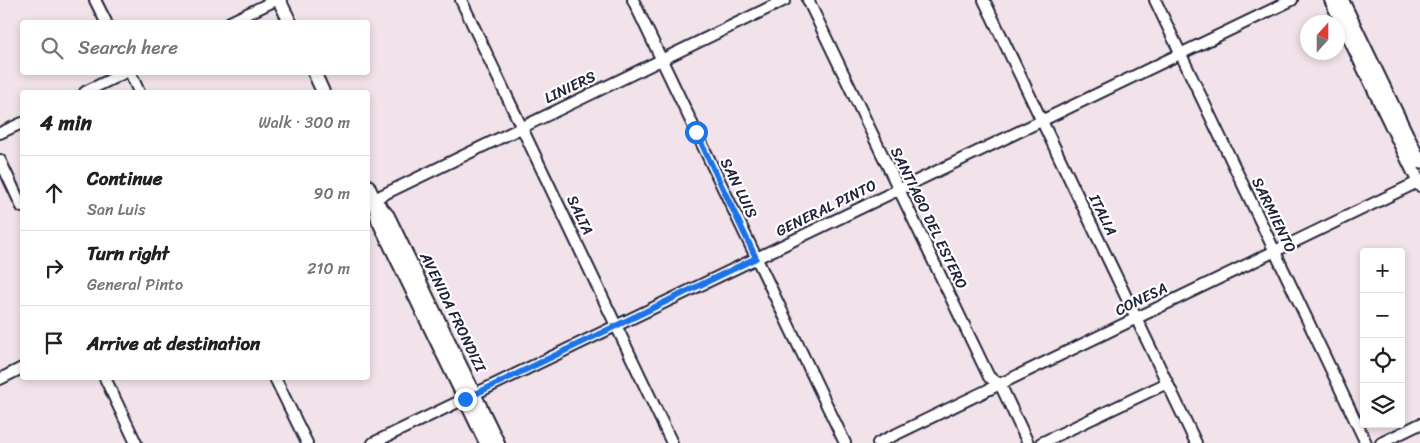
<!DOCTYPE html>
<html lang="en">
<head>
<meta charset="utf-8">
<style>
	body { margin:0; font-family:Sriracha,sans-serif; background:#f2f2f2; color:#202124 }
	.controls { position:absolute; right:15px; bottom:15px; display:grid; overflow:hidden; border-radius:5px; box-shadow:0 2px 8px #0003 }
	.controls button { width:45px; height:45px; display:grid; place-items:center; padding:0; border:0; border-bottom:1px solid #e0e0e0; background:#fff; color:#202124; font:25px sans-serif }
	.compass { position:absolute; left:1300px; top:15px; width:45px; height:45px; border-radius:50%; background:#fff; box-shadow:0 2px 8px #0003; rotate:21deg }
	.stop { position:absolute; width:15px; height:15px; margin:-11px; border:4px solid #1a73e8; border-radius:50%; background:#fff }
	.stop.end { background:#1a73e8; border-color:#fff; box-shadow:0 1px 5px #0008 }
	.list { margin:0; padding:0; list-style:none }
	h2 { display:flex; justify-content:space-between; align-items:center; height:65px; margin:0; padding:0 20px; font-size:21px }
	h2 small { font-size:16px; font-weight:400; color:#757577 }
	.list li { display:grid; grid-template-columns:32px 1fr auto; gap:15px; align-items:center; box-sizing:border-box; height:75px; padding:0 20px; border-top:1px solid #e0e0e0 }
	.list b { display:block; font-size:19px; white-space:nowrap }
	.list p { margin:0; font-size:16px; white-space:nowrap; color:#757577 }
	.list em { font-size:16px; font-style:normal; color:#757577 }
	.icon { flex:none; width:28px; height:28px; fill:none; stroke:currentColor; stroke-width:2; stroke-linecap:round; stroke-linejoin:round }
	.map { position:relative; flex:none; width:1420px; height:443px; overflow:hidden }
	.search { position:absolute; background:#fff; box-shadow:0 2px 8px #0003; left:20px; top:20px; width:350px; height:55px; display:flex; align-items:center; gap:12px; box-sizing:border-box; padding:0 18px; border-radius:5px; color:#757577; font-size:19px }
	.panel { position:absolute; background:#fff; box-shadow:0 2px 8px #0003; left:20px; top:90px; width:350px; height:290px; border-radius:5px }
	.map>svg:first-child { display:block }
</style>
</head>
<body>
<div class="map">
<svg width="1420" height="443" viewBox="0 0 1420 443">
	<rect width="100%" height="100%" fill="#f2e2e9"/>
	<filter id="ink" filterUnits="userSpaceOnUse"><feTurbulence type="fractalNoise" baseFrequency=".02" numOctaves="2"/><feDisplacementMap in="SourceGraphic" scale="10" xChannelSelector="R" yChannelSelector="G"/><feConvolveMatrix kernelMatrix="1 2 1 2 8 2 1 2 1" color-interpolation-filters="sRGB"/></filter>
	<g filter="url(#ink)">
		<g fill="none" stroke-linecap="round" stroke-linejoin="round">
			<g stroke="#22223b" stroke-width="14">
				<g id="minor">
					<path d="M95,0l11,22"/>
					<path d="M461,0l211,443"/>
					<path d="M633,0l212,443"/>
					<path d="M808,0l181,377 11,7 28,59"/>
					<path d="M984,0l212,443"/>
					<path d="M1155,0l211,443"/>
					<path d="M230,22l46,-22"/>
					<path d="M130,72l9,20"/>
					<path d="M85,92l41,-20"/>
					<path d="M0,133l22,-10"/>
					<path d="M0,160l22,47"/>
					<path d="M368,202l417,-202"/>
					<path d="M105,378l31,65"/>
					<path d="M275,378l32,65"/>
					<path d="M0,379l22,-11"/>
					<path d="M373,443l919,-443"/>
					<path d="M878,443l542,-262"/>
					<path d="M1041,443l126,-60"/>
					<path d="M1381,443l39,-19"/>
				</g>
			</g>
			<g stroke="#22223b" stroke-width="16">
				<g id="tertiary">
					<path d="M279,0l11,22"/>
					<path d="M1331,0l89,185"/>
					<path d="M1342,0l78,162"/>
					<path d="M314,72l9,20"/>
					<path d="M368,186l6,13 4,21 108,223"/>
					<path d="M375,201l13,15 110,227"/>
				</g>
			</g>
			<use href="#minor" stroke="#fff" stroke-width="10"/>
			<use href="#tertiary" stroke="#fff" stroke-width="12"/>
		</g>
	</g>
	<g fill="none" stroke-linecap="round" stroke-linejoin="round" filter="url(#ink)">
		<path stroke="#1a73e8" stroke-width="6" d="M465,399l291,-141 -60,-126"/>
	</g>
	<g text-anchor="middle" stroke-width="4.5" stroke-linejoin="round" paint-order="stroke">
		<g font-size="15" fill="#22223b" stroke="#fff">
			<text transform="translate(570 87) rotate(-26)" y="5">LINIERS</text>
			<text transform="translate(739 188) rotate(64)" y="5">SAN LUIS</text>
			<text transform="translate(826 208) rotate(-26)" y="5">GENERAL PINTO</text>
			<text transform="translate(580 215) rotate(65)" y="5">SALTA</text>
			<text transform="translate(1103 215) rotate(64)" y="5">ITALIA</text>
			<text transform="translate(1274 215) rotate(64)" y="5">SARMIENTO</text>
			<text transform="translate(929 218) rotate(64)" y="5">SANTIAGO DEL ESTERO</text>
			<text transform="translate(1141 299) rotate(-26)" y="5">CONESA</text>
			<text transform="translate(453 312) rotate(64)" y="5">AVENIDA FRONDIZI</text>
		</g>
	</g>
</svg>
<div class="controls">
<button>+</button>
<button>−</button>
<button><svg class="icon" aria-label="locate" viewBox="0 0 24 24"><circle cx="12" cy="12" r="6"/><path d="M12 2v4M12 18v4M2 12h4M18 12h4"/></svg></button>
<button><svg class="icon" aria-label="layers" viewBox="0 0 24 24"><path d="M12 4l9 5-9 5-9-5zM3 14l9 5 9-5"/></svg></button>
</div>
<svg class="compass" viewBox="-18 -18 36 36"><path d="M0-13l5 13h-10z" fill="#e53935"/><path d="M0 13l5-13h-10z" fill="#757577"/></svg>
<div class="stop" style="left:696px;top:132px"></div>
<div class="stop end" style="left:465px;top:399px"></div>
<div class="search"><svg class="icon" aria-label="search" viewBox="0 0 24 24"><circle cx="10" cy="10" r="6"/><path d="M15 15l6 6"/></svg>Search here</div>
<section class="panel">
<h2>4 min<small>Walk · 300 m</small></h2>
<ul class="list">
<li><svg class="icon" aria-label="ahead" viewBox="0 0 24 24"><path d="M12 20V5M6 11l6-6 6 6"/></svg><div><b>Continue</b><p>San Luis</p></div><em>90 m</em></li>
<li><svg class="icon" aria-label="right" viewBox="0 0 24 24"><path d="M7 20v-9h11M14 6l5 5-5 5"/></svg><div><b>Turn right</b><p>General Pinto</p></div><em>210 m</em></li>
<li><svg class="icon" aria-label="arrive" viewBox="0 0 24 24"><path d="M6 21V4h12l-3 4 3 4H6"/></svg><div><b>Arrive at destination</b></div></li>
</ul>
</section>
</div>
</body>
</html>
